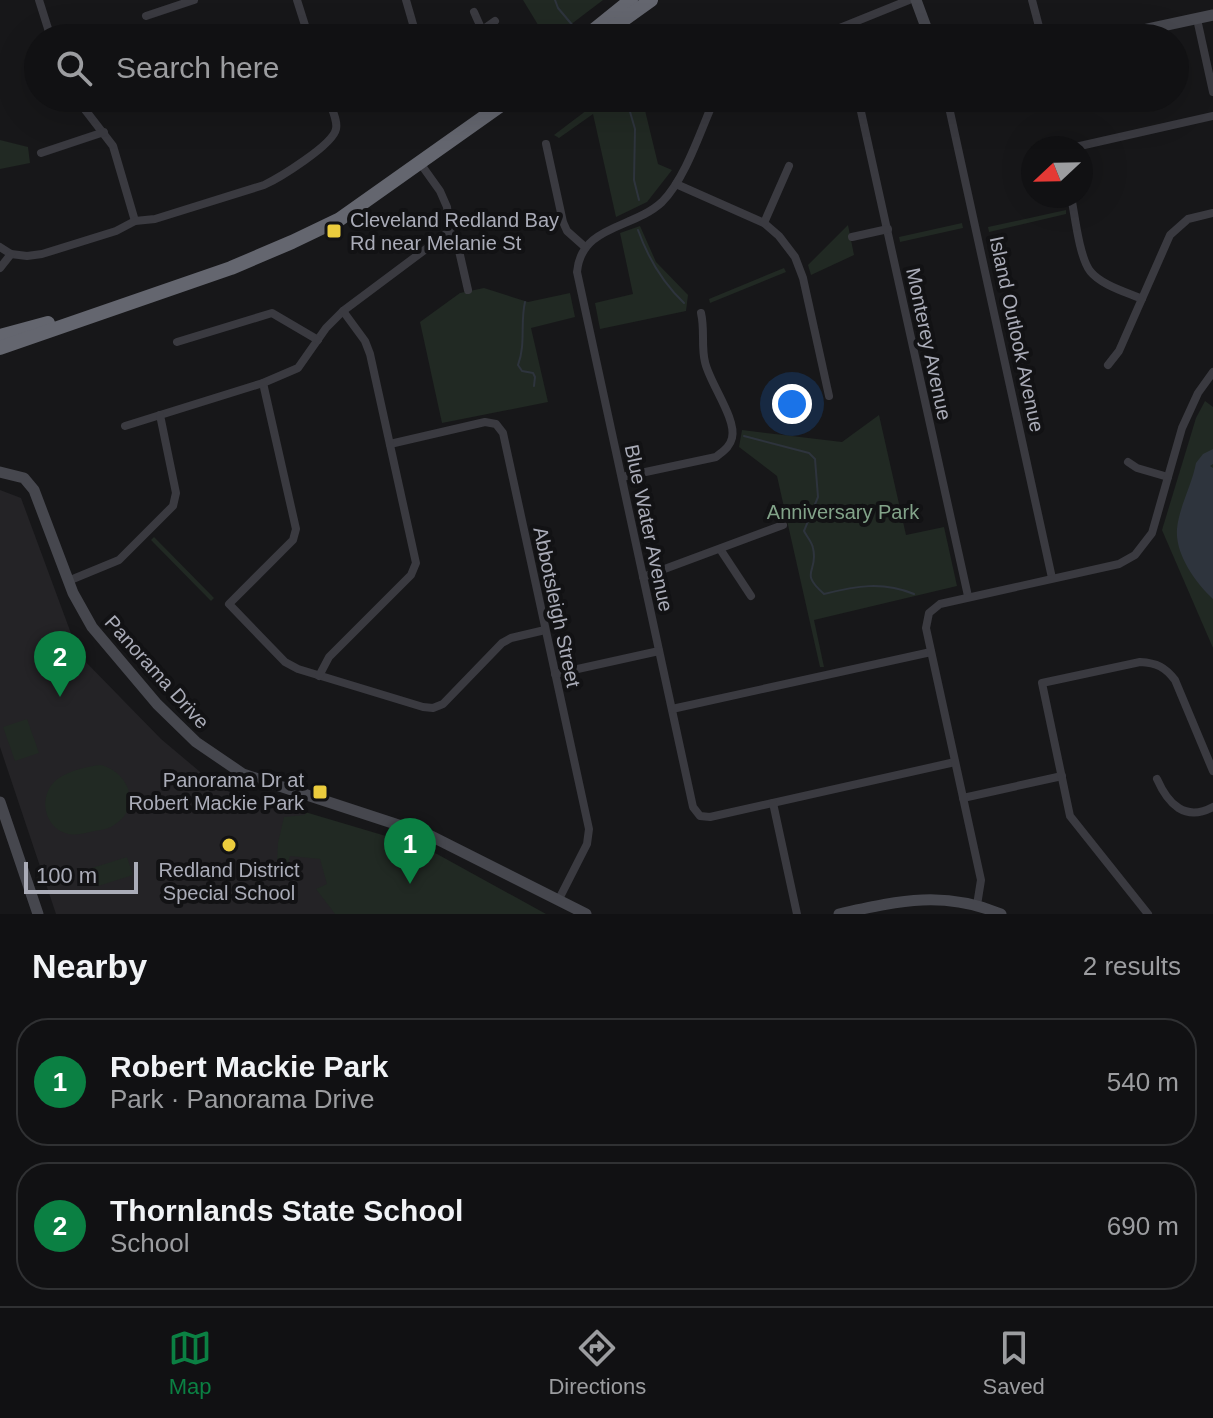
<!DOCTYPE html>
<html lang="en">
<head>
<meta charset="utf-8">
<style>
	body { margin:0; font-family:Arial,sans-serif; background:#1a1a1c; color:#f1f3f6 }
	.compass { position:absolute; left:1021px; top:136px; width:72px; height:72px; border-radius:50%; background:#111113; box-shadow:0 8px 32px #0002; rotate:248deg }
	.scale { position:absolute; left:24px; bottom:20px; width:114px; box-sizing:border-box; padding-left:8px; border:4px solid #aaacb8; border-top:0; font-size:22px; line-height:28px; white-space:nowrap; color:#aaacb8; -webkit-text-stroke:6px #121214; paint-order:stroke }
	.you { position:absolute; left:792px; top:404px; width:28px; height:28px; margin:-20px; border:6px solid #fff; border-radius:50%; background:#1a73e8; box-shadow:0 0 0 12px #1a73e833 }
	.badge { display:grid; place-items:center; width:52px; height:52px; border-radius:50%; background:#0b8043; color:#fff; font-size:26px; font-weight:700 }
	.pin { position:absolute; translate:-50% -66px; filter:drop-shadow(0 2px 4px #0008) }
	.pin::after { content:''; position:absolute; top:42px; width:28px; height:24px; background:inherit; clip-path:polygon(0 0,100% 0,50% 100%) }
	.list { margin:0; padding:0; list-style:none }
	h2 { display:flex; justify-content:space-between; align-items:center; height:104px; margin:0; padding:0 32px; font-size:34px }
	h2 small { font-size:26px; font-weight:400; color:#9c9da0 }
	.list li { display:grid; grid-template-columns:52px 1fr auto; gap:24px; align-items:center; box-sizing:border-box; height:128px; margin:0 16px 16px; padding:0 16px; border:2px solid #303133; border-radius:32px }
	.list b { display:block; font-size:30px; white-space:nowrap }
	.list p { margin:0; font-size:26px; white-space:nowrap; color:#9c9da0 }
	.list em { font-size:26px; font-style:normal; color:#9c9da0 }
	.icon { flex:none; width:44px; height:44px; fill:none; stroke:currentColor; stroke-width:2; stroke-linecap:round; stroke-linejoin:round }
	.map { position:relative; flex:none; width:1213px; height:914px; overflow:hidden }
	.search { position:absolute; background:#111113; box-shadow:0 8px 32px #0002; left:24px; right:24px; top:24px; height:88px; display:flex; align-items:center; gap:20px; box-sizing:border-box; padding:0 28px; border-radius:44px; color:#9c9da0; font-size:30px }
	.sheet { height:392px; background:#111113 }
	nav { display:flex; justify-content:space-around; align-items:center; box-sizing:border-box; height:112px; border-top:2px solid #303133; background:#111113; font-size:22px; color:#9c9da0 }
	nav a { display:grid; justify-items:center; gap:4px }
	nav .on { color:#0b8043 }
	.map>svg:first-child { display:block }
</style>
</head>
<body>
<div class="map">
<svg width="1213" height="914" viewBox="0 0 1213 914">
	<rect width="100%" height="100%" fill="#171719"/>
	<path fill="#242326" d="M0,490l21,8 58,157 82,84 57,48 43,18 44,7 34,102h-283l-56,-167z"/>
	<g fill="#212923">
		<path d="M523,0h80l-50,38h-7z"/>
		<path d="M589,98h53l16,66 14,6 -25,32 -31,15 -23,-103 -34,24 -5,-3 37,-28z"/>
		<path d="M0,140l28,7 2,16 -30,6z"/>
		<path d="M1066,210v4l-77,18 -1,-5z"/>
		<path d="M962,223l1,5 -63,14 -1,-5z"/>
		<path d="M848,225l6,30 -43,20 -3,-10z"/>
		<path d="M640,226l16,36 32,33 -2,16 -86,18 -5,-26 38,-9 -13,-61z"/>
		<path d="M784,268l2,4 -76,31 -1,-4z"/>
		<path d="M484,288l44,14 42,-9 5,24 -44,11 17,74 -106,21 -22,-101 40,-29z"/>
		<path d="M1205,401l8,6v241l-51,-118 34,-112z"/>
		<path d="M879,415l27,120 38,-8 13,59 -143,34 10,47h-4l-43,-191 -38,-29 3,-17 100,12z"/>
		<path d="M154,537l60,61 -3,3 -60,-61z"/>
		<path d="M27,719l12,34 -24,8 -12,-34z"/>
		<path d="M101,765c28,7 42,43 13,60 -7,5 -16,5 -24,7 -9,2 -16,4 -25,1 -23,-8 -27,-41 -6,-55 10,-7 29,-12 42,-13z"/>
		<path d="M305,812l101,30 31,12 109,60h-211l-19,-25 11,-5 -7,-25 -30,-3 -4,15 -10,10 2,-38 6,-26 21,-2z"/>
		<path d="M127,857l6,18 -38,12 -6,-18z"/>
	</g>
	<path fill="#2e343d" d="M1213,449v15l-3,2 3,2v131c-18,-17 -38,-45 -36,-70 2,-22 15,-44 19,-66l7,-9z"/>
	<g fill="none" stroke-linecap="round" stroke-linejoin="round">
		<g stroke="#2e343d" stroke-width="2">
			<path d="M555,0l3,8 21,25"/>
			<path d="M626,98l9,31 -1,51 5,20"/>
			<path d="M638,230c10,28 24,52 46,73"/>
			<path d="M525,302c-5,21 1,42 -7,63l4,6 11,2 2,4 -1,9"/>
			<path d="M744,436l65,17 6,6 3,38 -14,34c3,6 8,11 9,17 6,25 -15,23 11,46 32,-8 58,-13 90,0"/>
		</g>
		<g stroke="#3a3a40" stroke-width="8">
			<path d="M39,0l12,38"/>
			<path d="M297,0l12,38"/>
			<path d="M406,0l11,38"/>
			<path d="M1032,0l10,38"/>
			<path d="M474,12l8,18"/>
			<path d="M146,16l48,-16"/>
			<path d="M1197,19l16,73"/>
			<path d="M471,38l24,-17"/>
			<path d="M815,38l94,-38"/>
			<path d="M76,98l37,48 22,75"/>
			<path d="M715,98c-14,31 -29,80 -53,104 -29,27 -81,23 -85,70l116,535 7,9 10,1 245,-55"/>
			<path d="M858,98l110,498"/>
			<path d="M947,98l105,480"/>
			<path d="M199,103l16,-5"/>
			<path d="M385,104l8,-6"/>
			<path d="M546,144l17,78 4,9 18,16"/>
			<path d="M1071,148l142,-32"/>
			<path d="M41,153l63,-21"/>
			<path d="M420,163l20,28 7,16 3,24 7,11 11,48"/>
			<path d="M676,184l88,39 15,13 16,21 8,21 26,118"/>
			<path d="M1071,196c4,20 8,60 19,75 11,14 36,21 52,28"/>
			<path d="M764,223l25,-57"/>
			<path d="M450,231l-107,80 -17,17 -28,40 -35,15 33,146 -3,11 -64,64 56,58 13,7 125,38 10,1 10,-4 59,-61 9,-5 34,-8"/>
			<path d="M852,237l36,-8"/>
			<path d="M0,247l11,7 16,2 15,-2 74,-23 19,-10 20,-2 109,-34c15,-7 69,-40 72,-56 2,-9 -5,-21 -8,-31"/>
			<path d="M0,268l11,-14"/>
			<path d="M177,342l95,-29 46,27"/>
			<path d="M1108,365l11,-14 51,-116 18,-16 25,-6"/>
			<path d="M125,426l138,-43"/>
			<path d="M390,444l95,-22 11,2 7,9 86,396 -2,15 -28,55"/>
			<path d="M1128,462l9,6 31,9"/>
			<path d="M622,477l94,-20c7,-6 14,-10 16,-19 5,-19 -23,-56 -27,-76 -4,-16 0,-32 -4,-49"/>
			<path d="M720,549l31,47"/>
			<path d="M643,577l140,-52"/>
			<path d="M68,581l51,-21 54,-54 3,-13 -16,-78"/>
			<path d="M555,674l104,-23"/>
			<path d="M319,676l10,-19 82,-82 5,-12 -46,-209 -5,-13 -22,-30"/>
			<path d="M672,709l259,-57"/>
			<path d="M1157,779c11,25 28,43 56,28"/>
			<path d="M963,798l99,-22"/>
			<path d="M773,803l24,111"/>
			<path d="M977,905l4,-25 -55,-252 3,-15 11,-9 179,-40 16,-9 17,-22 30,-105 16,-35 15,-21"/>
			<path d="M1148,914l-78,-98 -28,-133 98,-21c17,1 25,5 35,18l38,91"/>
		</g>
		<g stroke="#46474e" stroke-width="11">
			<path d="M916,0l14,38"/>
			<path d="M1106,38l107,-23"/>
			<path d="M0,472l24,6 10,12 39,103 19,34 65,77 39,38 47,32 186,61 157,79"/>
			<path d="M0,802l38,112"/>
			<path d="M839,914c59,-13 104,-24 162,0"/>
		</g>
		<g stroke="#64666f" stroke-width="14">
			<path d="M584,38l47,-38"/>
			<path d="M598,38l53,-38"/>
			<path d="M0,336l48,-13"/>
			<path d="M0,348l231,-80 61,-26 48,-23 171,-121"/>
		</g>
	</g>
	<g fill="#ebcc3d" stroke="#121214" stroke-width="3">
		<rect x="326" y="223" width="16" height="16" rx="4"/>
		<rect x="312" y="784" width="16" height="16" rx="4"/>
		<circle cx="229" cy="845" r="8"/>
	</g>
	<g text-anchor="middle" stroke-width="8" stroke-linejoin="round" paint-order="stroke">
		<g font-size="20" fill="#aaacb8" stroke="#121214" text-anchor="start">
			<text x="350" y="227">Cleveland Redland Bay<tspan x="350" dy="23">Rd near Melanie St</tspan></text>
			<text x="304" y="787" text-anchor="end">Panorama Dr at<tspan x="304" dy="23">Robert Mackie Park</tspan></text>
			<text x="229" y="877" text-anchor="middle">Redland District<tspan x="229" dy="23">Special School</tspan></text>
		</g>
		<g font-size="20" fill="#aaacb8" stroke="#121214">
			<text transform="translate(1017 334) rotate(78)" y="7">Island Outlook Avenue</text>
			<text transform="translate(929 344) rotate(78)" y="7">Monterey Avenue</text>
			<text transform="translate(649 528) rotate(78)" y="7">Blue Water Avenue</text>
			<text transform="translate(557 607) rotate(78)" y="7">Abbotsleigh Street</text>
			<text transform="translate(157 672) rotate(48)" y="7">Panorama Drive</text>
		</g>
		<g font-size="20" fill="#82a389" stroke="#121214">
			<text x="843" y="519">Anniversary Park</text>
		</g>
	</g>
</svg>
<svg class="compass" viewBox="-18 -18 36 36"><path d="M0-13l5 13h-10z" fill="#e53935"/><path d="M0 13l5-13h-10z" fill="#9c9da0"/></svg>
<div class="scale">100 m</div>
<div class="you"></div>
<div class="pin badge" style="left:410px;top:884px">1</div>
<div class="pin badge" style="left:60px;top:697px">2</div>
<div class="search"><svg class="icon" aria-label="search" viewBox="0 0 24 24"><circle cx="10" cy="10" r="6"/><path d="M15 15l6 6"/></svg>Search here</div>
</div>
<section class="sheet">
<h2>Nearby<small>2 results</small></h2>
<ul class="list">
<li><span class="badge">1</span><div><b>Robert Mackie Park</b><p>Park · Panorama Drive</p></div><em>540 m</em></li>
<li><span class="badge">2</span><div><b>Thornlands State School</b><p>School</p></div><em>690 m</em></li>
</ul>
</section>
<nav>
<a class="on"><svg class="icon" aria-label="map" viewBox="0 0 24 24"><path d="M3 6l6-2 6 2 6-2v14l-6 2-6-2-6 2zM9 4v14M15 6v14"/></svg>Map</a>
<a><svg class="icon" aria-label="directions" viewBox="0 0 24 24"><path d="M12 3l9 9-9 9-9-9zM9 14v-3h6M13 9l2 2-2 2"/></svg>Directions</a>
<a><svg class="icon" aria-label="saved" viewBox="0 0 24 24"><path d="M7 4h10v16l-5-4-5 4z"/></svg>Saved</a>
</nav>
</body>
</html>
